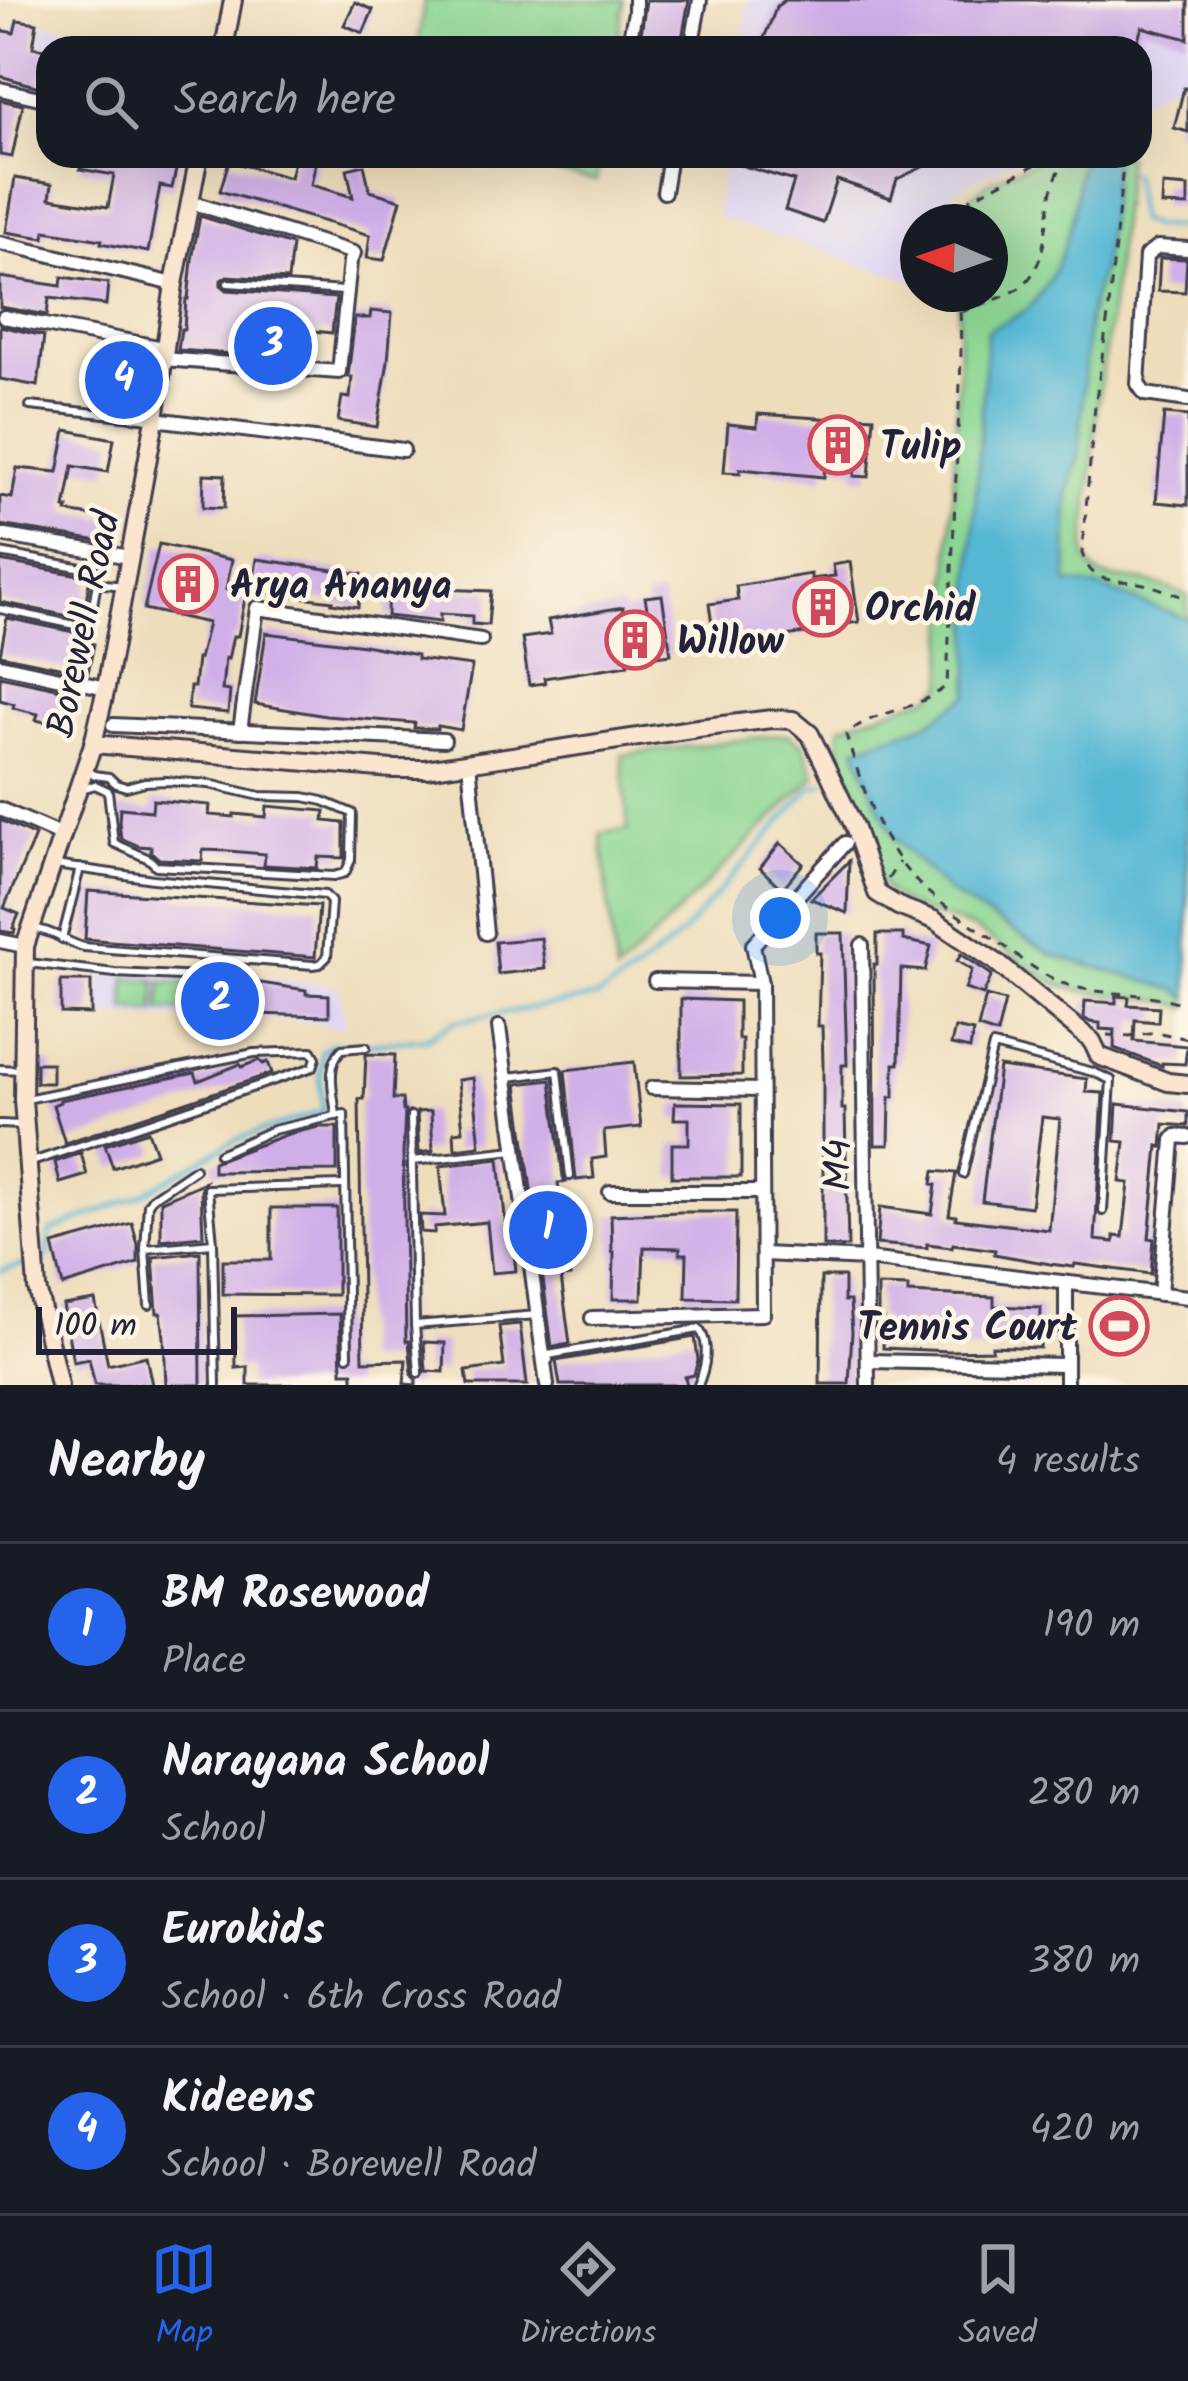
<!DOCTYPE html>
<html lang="en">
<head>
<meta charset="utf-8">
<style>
	body { margin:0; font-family:Kalam,sans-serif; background:#20242c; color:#f1f3f6 }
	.compass { position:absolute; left:900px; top:204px; width:108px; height:108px; border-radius:50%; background:#171b24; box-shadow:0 12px 48px #0002; rotate:272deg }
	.scale { position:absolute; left:36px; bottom:30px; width:201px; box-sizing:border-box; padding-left:12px; border:6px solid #22223b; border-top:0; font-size:33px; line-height:42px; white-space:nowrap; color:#22223b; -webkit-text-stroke:9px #fcf5e5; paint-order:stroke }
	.you { position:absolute; left:780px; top:918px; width:42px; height:42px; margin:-30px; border:9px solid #fff; border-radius:50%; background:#1a73e8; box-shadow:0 0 0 18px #1a73e833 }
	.badge { display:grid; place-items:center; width:78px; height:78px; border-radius:50%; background:#2563eb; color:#fff; font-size:39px; font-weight:700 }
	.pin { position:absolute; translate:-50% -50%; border:6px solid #fff; box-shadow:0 3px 12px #0006 }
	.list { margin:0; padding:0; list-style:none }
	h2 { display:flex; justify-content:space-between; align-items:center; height:156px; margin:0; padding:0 48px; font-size:51px }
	h2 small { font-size:39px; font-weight:400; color:#9ea1a6 }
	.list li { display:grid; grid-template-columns:78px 1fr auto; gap:36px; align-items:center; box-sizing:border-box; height:168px; padding:0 48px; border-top:3px solid #363941 }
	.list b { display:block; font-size:45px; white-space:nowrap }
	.list p { margin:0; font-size:39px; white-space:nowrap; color:#9ea1a6 }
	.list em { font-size:39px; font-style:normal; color:#9ea1a6 }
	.icon { flex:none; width:66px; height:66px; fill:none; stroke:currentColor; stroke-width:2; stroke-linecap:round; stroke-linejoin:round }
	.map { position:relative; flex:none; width:1188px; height:1385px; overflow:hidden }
	.search { position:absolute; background:#171b24; box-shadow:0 12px 48px #0002; left:36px; right:36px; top:36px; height:132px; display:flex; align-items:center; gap:30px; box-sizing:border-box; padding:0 42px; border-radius:36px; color:#9ea1a6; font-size:45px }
	.sheet { height:828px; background:#171b24 }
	nav { display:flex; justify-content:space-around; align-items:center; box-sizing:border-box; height:168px; border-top:3px solid #363941; background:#171b24; font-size:33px; color:#9ea1a6 }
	nav a { display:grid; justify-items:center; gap:6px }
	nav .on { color:#2563eb }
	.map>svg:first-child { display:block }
</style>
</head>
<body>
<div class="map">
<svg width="1188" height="1385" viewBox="0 0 1188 1385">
	<rect width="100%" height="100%" fill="#fcf5e5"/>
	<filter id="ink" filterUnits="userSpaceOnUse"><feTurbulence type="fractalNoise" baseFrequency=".00833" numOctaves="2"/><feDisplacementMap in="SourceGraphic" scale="24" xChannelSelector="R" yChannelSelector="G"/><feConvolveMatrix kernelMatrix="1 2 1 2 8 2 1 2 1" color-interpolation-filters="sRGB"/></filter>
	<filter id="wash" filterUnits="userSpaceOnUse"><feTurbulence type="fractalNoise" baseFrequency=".004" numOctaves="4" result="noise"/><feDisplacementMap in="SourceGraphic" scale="48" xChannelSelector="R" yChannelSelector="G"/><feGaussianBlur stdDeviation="2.7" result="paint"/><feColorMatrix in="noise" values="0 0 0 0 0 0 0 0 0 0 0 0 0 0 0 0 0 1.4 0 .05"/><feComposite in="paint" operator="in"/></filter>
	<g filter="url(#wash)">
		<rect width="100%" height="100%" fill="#edb"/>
		<g fill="#dfd5f5">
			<path d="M748,0h440v75l-48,24v-51h-399z"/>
			<path d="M43,23l58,10 -3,15h-50v48l-18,-3z"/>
			<path d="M725,156h298l-71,35 -1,31h-33v60l-202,-65z"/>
			<path d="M103,344l50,6 -8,67 -50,-7z"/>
			<path d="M99,970l152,5 88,12 6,41 -57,-9 -188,-3z"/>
		</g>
		<g fill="#8bd693" stroke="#567c67" stroke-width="3">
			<path d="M424,0h91l6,3 1,-3h101l1,2 -7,46h-199z"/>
			<path d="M482,156h118l-4,25z"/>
			<path d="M1046,156h81l-17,161 -13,90 -12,146c9,31 29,24 56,28 16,2 32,9 47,15v412c-41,-16 -86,-8 -127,-23 -32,-11 -56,-39 -86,-55 -30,-15 -80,-18 -96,-51 -7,-26 -12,-52 -20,-78 -8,-25 -25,-48 -18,-75l90,-30 13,-12 15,-324 -1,-66h32v-72h-30c3,-38 56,-51 86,-66z"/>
			<path d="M788,734l15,10 12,32 -199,198 -15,-141 27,-3 -6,-75z"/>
			<path d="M126,978l30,2 -1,32 -30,-2z"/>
			<path d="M161,982l29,1 -1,28h-29z"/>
			<path d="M1095,1314l49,4 -2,20 -48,-4z"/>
		</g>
		<path fill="#55b7d4" stroke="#3c6c88" stroke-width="3" d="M1092,156h21l1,6 -11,102 -15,53 -9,138 -11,39 -1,89 32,4 89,32v379l-12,-8 -124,-35 -103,-62 -54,-54 -23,-48 -16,-43 71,-24 42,-29 4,-153 14,-212c13,-7 32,-13 42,-23 35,-37 47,-95 51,-144z"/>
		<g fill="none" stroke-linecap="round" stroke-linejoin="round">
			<g stroke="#55b7d4" stroke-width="4.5">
				<path d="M1131,173c7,16 3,31 7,48l15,5 35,2"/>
				<path d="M40,1260l7,-2 3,-27 87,-34 99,-57 87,-29 -3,-33 2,-27 10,-7 25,1 70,-7 28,-17 143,-24 38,-25 45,-37 130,-147 12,-5"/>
				<path d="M0,1271l29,-8"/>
			</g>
		</g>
		<g id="blocks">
			<g fill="#d0afe8">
				<path d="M646,0h43l-7,39 -7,-1 -1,10h-35z"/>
				<path d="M785,0h403v39l-46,-12 -7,21 -21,-5 -1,5h-353l17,-42z"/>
				<path d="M355,2l18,8 -10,23 -19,-8z"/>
				<path d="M17,20l20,3 -4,24 15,3 -3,21 -4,5 -2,11 -39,-11v-46l14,3z"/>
				<path d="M1184,88h4v44l-14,-4z"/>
				<path d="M0,100l23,5 -11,52 -12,-2z"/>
				<path d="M82,156h97l-7,32 -12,-2 -12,66 -47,-9 1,-3 -57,-9 -1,7 -38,-6 9,-54 37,6 -2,14 58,9 6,-32 -34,-6z"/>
				<path d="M295,156h22l-6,29 42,12 -6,-28 17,-4 6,26 31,9 -17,60 -17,-2 3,-23 -150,-44 9,-30 61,17z"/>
				<path d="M742,156h204l-49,23 -6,19 -54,-18 -14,43 -38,-13 9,-29 -54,-16z"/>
				<path d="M1163,185l25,2v19l-26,-1z"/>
				<path d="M200,216l92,29 -4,35 -61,-4 -6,4v5l6,5 109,8 -4,35 -44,-5 -2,30 -108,-8 3,-21h3l2,-30h2l4,-39z"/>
				<path d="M1160,258l27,1 -2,33 -27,-1z"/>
				<path d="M0,277l61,9 1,-9 46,6 -2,22 -57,-7 -2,17 -47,-8z"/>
				<path d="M371,311l21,2 -4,48 -11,66 -39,-6 4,-24 8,1 2,-21h-4l7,-59h15z"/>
				<path d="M0,326l44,10 -6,50 -38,-7z"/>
				<path d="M122,371l17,10 -9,14 -17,-10z"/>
				<path d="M758,414l75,5v5l23,3 2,-11 16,1 -5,60 -15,-1 1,-8 -30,-3 -1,12 -84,-8v4l-16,-1 4,-48 29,3z"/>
				<path d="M1164,414l24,2v89l-32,-3z"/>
				<path d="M66,430l48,9 -6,33 -35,-6 -8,42h3l-1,4 48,8 -4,23 -111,-18v-29l12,2 5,-30 41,4z"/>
				<path d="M204,474l21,1 -1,33 -21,-1z"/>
				<path d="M159,544l73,16 -6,29 20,4 -8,43h-5l-5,23 -3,-1 -3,32 8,1 -2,22 -40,-4 2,-22h4l3,-28h2l9,-36 -64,-14z"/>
				<path d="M257,559l105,15 -4,33 -26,-4 1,-2 -81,-10z"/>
				<path d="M0,561l90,16 -7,42 -83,-17z"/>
				<path d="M850,562l9,60 -15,2 -1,-8 -30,4 2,12 -84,11 1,6 -16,2 -7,-47 29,-4 -2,-14 75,-12v5l24,-3 -2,-11z"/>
				<path d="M388,580l53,5v4l50,2 -3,34 -16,-1v-8l-32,-2v8l-53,-6z"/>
				<path d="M662,595l9,59 -15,2 -1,-7 -29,4 2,12 -84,13 1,5 -16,2 -7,-47 29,-4 -3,-14 75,-13v5l24,-4 -2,-11z"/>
				<path d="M7,618l76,16 -1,7 12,3 -6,29 -88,-18z"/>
				<path d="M266,633l98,12 53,10v4l55,7 -11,64 -23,-4 -1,3 -19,-1h-4l1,-5 -89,-7 -71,-12z"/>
				<path d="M0,676l66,14 -9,35 -21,-5 2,-6 -25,-6 1,-4 -14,-4z"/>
				<path d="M153,800l57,5 -1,10 25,2v-3l32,3 1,-11 58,5 -1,10 20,2v35l-26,-1 -1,11 -53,-3 1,-11 -36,-3 -26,-1 -1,11 -43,-2 -8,-7v-5l-12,-1 -18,-8 -2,-16 1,-14 32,3z"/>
				<path d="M0,820l35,16 -31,72 15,6 -6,14 2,1 -1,4 -14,-2z"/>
				<path d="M780,843l23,21 -21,25 -22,-21z"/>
				<path d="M849,861l-2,52 -36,-14z"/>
				<path d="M88,891l231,15 -4,51 -230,-18z"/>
				<path d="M816,933h27l4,132h-5v44h3l3,138 -25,-1v-181l-1,-39h-4l2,-73h-4z"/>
				<path d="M877,934h26v6l28,6 -6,25 -24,-2 -2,95h-5v33h-4l-1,48h-14l-1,-181h3z"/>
				<path d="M541,938l4,31 -47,5 -3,-32z"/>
				<path d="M961,954l31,21 -9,20 -18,-6 7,-19 -15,-9z"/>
				<path d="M211,977l42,1 1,4 52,8v4l23,1v21l-119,-3z"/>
				<path d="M61,981h30v33l-30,-1z"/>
				<path d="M986,996l19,5 -8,33 -19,-6z"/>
				<path d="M1116,996l13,1 -1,8 31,2 -1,15 -23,-2 -1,21 53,5 -2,18 -23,-1v3l-48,-18 1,-18 -15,-1v-6l-10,-1 -6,-4 1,-17 31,2z"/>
				<path d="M681,999l57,2v38h4v36l-61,1z"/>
				<path d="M955,1028l18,4 -3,17 -19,-4z"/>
				<path d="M366,1054l29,1 -2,44h9l1,12h2l-2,43 3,187h3l3,33 4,6v5l-12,-1 2,-24 -43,1 -4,-262h5z"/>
				<path d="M259,1060l4,4 5,-2 4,11 -207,70 -12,-38 7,-3v-2l135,-27 3,8 42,-17 2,3z"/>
				<path d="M634,1062l7,65 -37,4 2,26 -14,2 2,19 -18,2 -11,-110z"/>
				<rect x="36" y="1063" width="16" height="20"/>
				<path d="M999,1067l88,12 -1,13 17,1 -8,147 19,2v-6l9,1 6,-54 -9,-1 5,-40 -10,-1 2,-37 71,8v14l-24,-2 -2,23 -4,-1 -9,92 5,1 -3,35 -76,-10 -1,3 -24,-3 -56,-10 1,-4 -42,-6 -1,3 -25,-3v4l-50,-4 3,-37 52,7 4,-29 -4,-1 2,-13 22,2 -7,42 7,1v3l93,11 11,-111 -18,-2 -11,90 -49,-6z"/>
				<path d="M473,1078l7,68 -25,3 -1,-17 9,-1 -5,-51z"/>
				<path d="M551,1080l12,97 3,5 -8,1 12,93 -9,1 9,67 -18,3 -35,-263z"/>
				<path d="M675,1103l66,1v73h-69v-33h17v-25h-15z"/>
				<path d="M431,1111l2,40 -14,2 -2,-41z"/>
				<path d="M319,1127h18v44l-124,1v-10l75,-28z"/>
				<path d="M148,1131l8,22 -43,15 -8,-23z"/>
				<path d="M81,1153l6,22 -27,8 -5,-21z"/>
				<path d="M499,1159l7,68 5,-1 5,45 -24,2 -5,-51 -52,5 -1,6 -13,-1 -1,-17 25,1 -5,-50z"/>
				<path d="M205,1182l-4,8 2,46 -42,4v-39z"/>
				<path d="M271,1208h66v87l-114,-1v-34h48z"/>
				<path d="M680,1212h56l-1,87 -49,-1 1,-44h-7v-6l-36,-1 -2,52h-29l1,-47h-2l-1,-37z"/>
				<path d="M132,1223l6,22v18l-75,23 -10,-41z"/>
				<path d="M200,1252l1,133h-35l-2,-48 -3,-24h-4l-4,-56z"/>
				<path d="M821,1277h23v24h6l2,31 -3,52h-29z"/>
				<path d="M878,1286l30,1v6l86,4v9l47,2 -1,40 -48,-2v4l-43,1 -66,-3 1,-30 -6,-1z"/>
				<path d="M95,1300l13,65 38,-9 6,29h-57l-6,-26 -16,3 -10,-57z"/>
				<path d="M340,1314l2,58h11v13h-105v-18l-12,1 -1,-52z"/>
				<path d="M520,1324l7,61h-59l-2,-14 38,-5 -5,-40z"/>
				<path d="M695,1337l3,23 -4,15 -9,2 2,8h-127l-4,-24z"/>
				<path d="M424,1342l21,1 -1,29 -18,-1z"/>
			</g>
		</g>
	</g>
	<g filter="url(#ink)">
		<use href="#blocks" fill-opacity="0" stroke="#413e4e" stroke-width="3"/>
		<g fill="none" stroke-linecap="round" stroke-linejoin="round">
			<g stroke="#413e4e" stroke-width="12">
				<g id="lane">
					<path d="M45,96l3,-18"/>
					<path d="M228,283l116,8"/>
					<path d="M30,406l121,13"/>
					<path d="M0,553l99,18 -10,57 -89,-19"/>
					<path d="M97,583l26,3"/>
					<path d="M84,788l11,-3 13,6 6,52 35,16 7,7 178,10 11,-3 6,-13 1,-47 -29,-12 -19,-4 -44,-1 -51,-12 -43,-3 -21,1 -19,5 -10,-3 -7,-7 -15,-2 -6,-5"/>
					<path d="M36,929c18,2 31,14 48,18l229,18 7,-1 7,-7 4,-55 -6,-7 -172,-16 -98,-14"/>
					<path d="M62,939l18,-71"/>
					<path d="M28,963l87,10 87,4 -1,33"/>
					<path d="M0,1069l20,1"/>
					<path d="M509,1077l49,-6 12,105"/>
					<path d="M26,1099l228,-46 58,-2 4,7 -3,9 -281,95"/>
					<path d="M336,1116c-2,-23 -11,-50 6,-67l24,-2"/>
					<path d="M411,1116l4,209 4,48"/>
					<path d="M0,1124l21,1"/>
					<path d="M219,1154l54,-24 71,-16 4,242"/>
					<path d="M412,1161l103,-11"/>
					<path d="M963,1174l30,-128 100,26 18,8 -8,131"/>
					<path d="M145,1249l68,-6"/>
					<path d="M149,1305l-4,-56 3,-45 4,-6 43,-29"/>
					<path d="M415,1325l122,-10"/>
					<path d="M549,1360l-1,-5 151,-26c12,15 6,40 -1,56"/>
					<path d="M216,1385l-3,-142 -5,-54 135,-4"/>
				</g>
			</g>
			<g stroke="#413e4e" stroke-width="18">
				<g id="street">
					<path d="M628,48l7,-36v-12"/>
					<path d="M691,48l9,-48"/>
					<path d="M0,89l48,11"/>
					<path d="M664,192l6,-36"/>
					<path d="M0,243l174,41"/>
					<path d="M1188,249l-30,-2 -12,9 -8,128 7,10 43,6"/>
					<path d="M4,317l159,31"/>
					<path d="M162,359l177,13 11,-111 4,-8 -164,-51"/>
					<path d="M155,419l248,31"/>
					<path d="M0,535l130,22"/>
					<path d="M0,665l106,23"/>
					<path d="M113,725l331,15"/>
					<path d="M240,731l17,-123 224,32"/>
					<path d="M469,763l17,170"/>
					<path d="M0,809l60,26"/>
					<path d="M0,941l25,5"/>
					<path d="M862,945l6,440"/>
					<path d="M655,981l106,2"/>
					<path d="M499,1027l48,358"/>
					<path d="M652,1088l109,2"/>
					<path d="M610,1192h152"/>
					<path d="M763,1254l104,5 321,38"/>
					<path d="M1160,1294l13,-154 3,-4 12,1"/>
					<path d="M592,1318l171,-4 -2,-331 -8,-38 92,-102"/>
					<path d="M868,1361l198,4"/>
					<path d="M1066,1385v-100"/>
				</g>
			</g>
			<g stroke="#413e4e" stroke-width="22">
				<g id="secondary">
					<path d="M224,48l9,-48"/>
					<path d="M93,744l299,25h34l272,-41 74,-9 21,1 17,14 16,33 28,59 23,67 21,13 36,14 62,42 96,79 7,15 69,26 20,2"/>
					<path d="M59,1385l-22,-97 -14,-188 2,-154 68,-202 13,-56 49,-269 19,-135 25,-128"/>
				</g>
			</g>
			<g stroke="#413e4e" stroke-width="3" stroke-dasharray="9 9" stroke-linecap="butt">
				<path d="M1124,156l-16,160 -13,90 -13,147c10,32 29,26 57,30 17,3 33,10 49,16"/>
				<path d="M963,222l1,-13 7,-11 81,-42"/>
				<path d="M960,294l1,66 -14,325c-31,28 -74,24 -101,50 16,50 34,110 72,148 24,23 54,42 82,60 19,14 40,31 62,40 41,15 86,6 126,23"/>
				<path d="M962,312c17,-8 38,-12 54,-22 35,-21 27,-73 38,-107 3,-9 8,-17 10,-27"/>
				<path d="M888,879l11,-17"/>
				<path d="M1107,1035l22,1 27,-4 32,7"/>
			</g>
			<use href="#lane" stroke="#fff" stroke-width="6"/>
			<use href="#street" stroke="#fff" stroke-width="12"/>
			<use href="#secondary" stroke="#fce5cf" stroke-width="16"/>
		</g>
	</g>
	<defs>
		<g id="building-ring" transform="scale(3)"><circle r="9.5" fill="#fcf5e5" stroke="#d1495b" stroke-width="1.5"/><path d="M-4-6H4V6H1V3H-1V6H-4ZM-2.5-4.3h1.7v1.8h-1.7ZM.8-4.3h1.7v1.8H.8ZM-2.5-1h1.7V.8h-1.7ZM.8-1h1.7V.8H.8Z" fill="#d1495b"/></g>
		<g id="stadium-ring" transform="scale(3)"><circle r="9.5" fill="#fcf5e5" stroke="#d1495b" stroke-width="1.5"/><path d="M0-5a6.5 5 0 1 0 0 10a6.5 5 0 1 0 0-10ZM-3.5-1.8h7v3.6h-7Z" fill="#d1495b"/></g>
	</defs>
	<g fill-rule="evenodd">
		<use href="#building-ring" x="838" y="445"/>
		<use href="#building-ring" x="188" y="584"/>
		<use href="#building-ring" x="823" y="607"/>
		<use href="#building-ring" x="635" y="640"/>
		<use href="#stadium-ring" x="1119" y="1326"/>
	</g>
	<g text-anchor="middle" stroke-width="9" stroke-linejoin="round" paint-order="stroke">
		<g font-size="39" font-weight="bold" fill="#22223b" stroke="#fcf5e5" text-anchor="start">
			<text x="880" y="459">Tulip</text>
			<text x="230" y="598">Arya Ananya</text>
			<text x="865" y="621">Orchid</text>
			<text x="677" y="654">Willow</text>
			<text x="1077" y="1340" text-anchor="end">Tennis Court</text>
		</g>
		<g font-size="39" fill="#22223b" stroke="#fcf5e5">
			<text transform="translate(82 624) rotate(-78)" y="14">Borewell Road</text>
			<text transform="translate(836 1165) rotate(-91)" y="14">M4</text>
		</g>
	</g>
</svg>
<svg class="compass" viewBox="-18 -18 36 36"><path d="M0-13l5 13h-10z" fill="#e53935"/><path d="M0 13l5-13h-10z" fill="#9ea1a6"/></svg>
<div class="scale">100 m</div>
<div class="you"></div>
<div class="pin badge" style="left:548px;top:1230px">1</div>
<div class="pin badge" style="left:220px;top:1001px">2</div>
<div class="pin badge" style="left:273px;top:346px">3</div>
<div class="pin badge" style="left:124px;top:380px">4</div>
<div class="search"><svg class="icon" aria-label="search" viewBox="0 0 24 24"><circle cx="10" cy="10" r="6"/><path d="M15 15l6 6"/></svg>Search here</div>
</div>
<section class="sheet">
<h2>Nearby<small>4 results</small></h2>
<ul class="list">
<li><span class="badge">1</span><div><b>BM Rosewood</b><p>Place</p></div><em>190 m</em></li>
<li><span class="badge">2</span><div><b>Narayana School</b><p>School</p></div><em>280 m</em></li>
<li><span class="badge">3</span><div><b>Eurokids</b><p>School · 6th Cross Road</p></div><em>380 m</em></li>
<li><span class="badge">4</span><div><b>Kideens</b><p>School · Borewell Road</p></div><em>420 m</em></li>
</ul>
</section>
<nav>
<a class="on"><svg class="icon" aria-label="map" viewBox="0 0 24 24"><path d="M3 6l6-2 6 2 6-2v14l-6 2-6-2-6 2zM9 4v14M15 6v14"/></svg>Map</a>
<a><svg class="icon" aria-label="directions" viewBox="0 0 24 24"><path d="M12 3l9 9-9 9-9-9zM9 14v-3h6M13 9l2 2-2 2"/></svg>Directions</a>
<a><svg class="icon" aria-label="saved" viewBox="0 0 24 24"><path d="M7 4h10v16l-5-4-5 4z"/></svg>Saved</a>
</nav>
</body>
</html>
